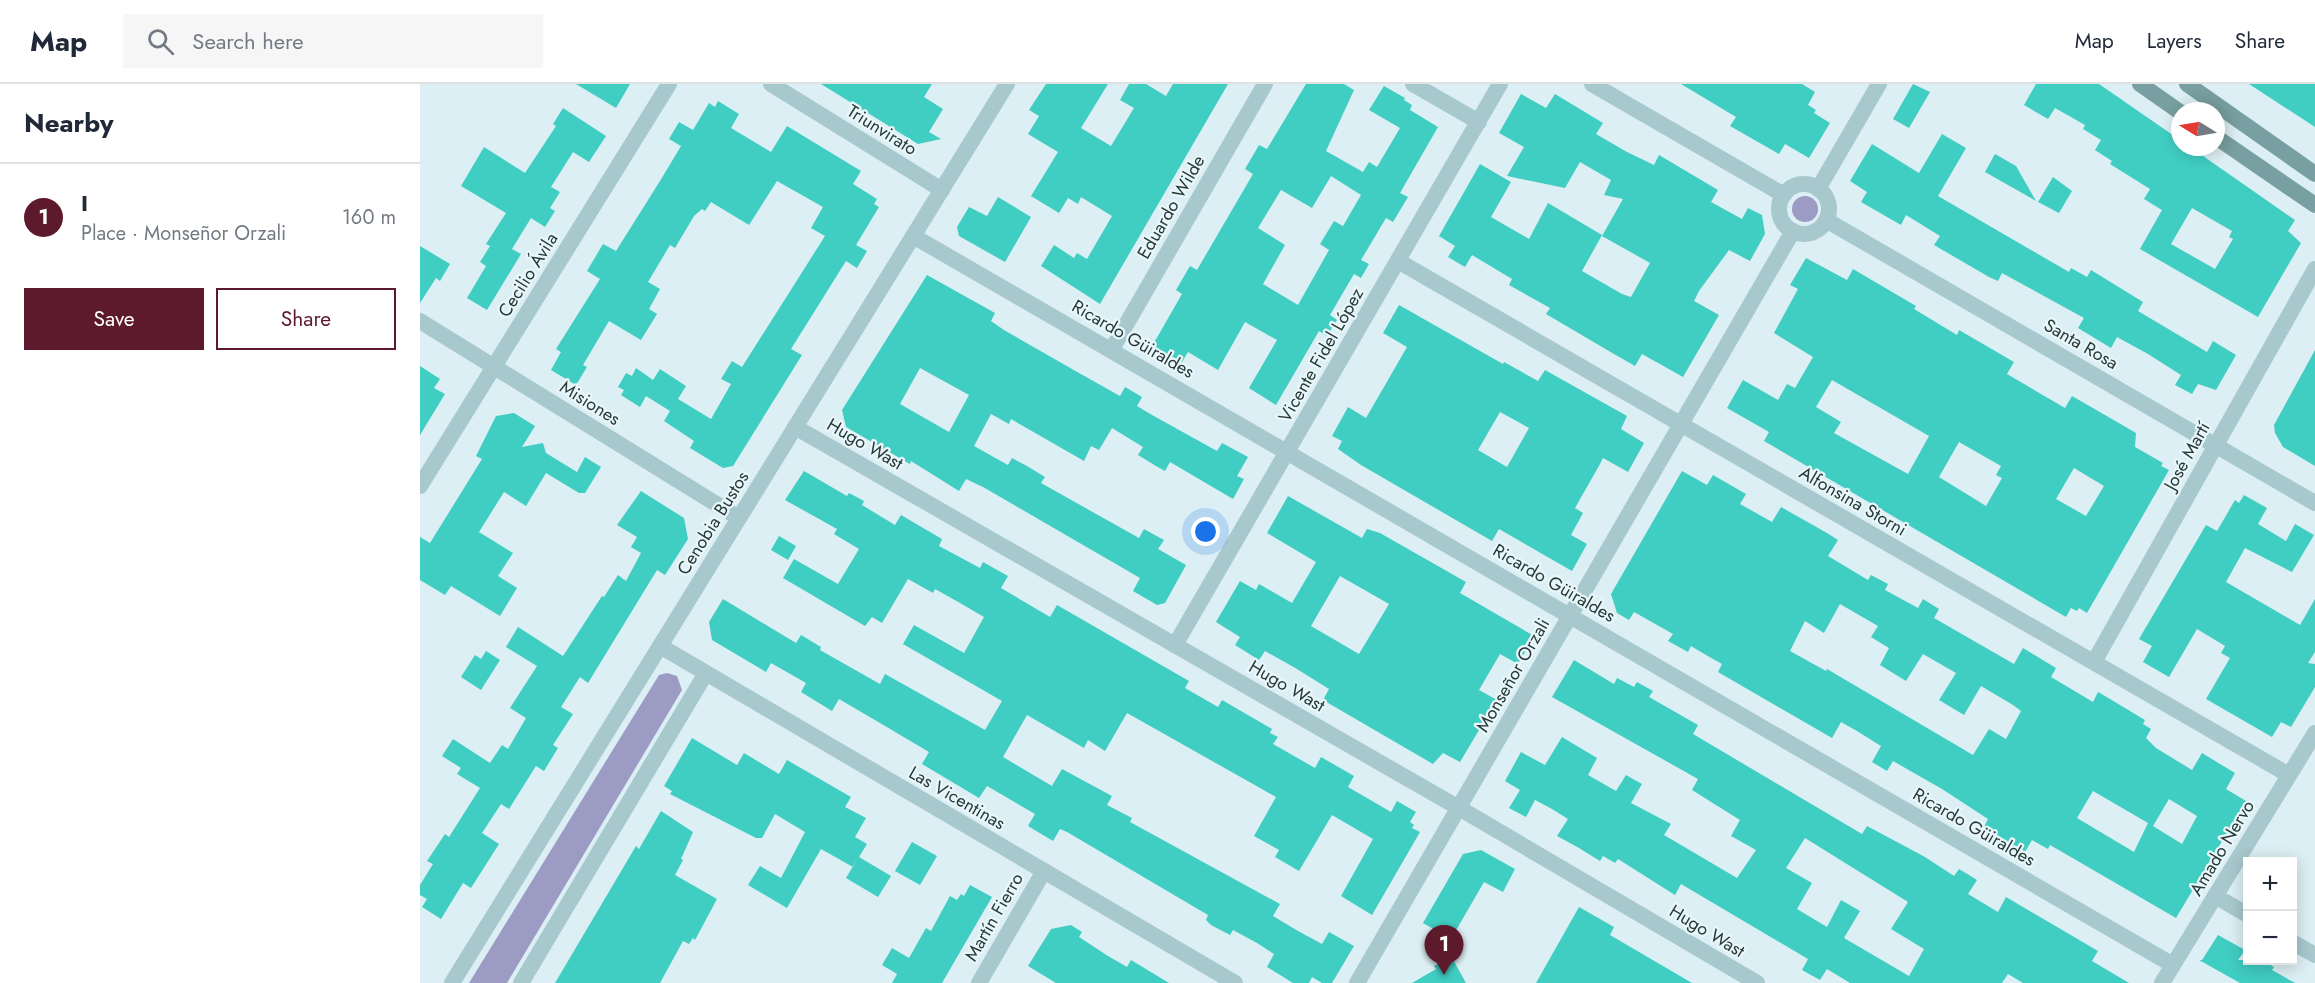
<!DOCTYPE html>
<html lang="en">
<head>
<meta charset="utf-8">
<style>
	body { margin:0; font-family:Jost,sans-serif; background:#f6f6f7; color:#1f2937 }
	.controls { position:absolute; right:18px; bottom:18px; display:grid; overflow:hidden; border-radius:0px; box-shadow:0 3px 15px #0003 }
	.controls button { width:54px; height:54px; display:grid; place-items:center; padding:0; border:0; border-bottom:2px solid #e0e1e3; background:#fff; color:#1f2937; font:30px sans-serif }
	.compass { position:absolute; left:1751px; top:18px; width:54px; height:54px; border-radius:50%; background:#fff; box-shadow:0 3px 15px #0003; rotate:281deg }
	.you { position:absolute; left:786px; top:448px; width:21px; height:21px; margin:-15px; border:4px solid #fff; border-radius:50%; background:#1a73e8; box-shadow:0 0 0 9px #1a73e833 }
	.badge { display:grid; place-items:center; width:39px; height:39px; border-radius:50%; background:#5d1a2c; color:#fff; font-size:20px; font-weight:700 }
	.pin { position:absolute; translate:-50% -50px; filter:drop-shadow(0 2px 3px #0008) }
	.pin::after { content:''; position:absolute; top:32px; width:21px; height:18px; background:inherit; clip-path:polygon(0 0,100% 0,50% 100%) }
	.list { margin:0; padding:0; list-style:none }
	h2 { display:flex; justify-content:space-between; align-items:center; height:78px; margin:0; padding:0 24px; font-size:26px }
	h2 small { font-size:20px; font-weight:400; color:#747a83 }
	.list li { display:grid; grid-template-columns:39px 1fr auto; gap:18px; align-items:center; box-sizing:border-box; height:108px; padding:0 24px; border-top:2px solid #e0e1e3 }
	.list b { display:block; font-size:22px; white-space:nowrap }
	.list p { margin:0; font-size:20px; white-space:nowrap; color:#747a83 }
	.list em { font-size:20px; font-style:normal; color:#747a83 }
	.actions { display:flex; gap:12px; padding:18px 24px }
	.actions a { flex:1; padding:14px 0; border:2px solid #5d1a2c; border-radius:0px; text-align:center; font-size:21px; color:#5d1a2c }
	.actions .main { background:#5d1a2c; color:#fff }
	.icon { flex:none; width:33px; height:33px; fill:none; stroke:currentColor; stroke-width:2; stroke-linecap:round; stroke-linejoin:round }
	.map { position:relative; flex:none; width:1895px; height:899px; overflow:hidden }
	header { display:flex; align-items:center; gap:36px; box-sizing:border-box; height:84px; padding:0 30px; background:#fff; border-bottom:2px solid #e0e1e3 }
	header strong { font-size:28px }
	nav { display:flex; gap:33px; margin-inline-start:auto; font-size:21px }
	.search { width:420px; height:54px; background:#f6f6f7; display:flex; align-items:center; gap:15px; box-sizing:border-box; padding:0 21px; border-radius:0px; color:#747a83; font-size:22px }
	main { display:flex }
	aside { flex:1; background:#fff }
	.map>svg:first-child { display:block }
</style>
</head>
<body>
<header>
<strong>Map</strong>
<div class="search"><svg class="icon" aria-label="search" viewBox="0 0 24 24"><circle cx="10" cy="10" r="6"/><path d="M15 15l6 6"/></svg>Search here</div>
<nav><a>Map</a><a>Layers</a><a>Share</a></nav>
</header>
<main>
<aside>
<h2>Nearby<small></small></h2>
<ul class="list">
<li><span class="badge">1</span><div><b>I</b><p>Place · Monseñor Orzali</p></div><em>160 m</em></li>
</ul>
<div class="actions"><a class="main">Save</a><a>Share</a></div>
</aside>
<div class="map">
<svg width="1895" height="899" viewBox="0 0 1895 899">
	<rect width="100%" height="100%" fill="#dceff4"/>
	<g fill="#9b9bc4">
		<circle cx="1385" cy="125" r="13"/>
		<path d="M247,589l10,3 5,14 -175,293h-38l190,-308z"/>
	</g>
	<g fill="#40cdc2" fill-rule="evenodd">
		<path d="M156,0h54l-14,24z"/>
		<path d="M401,0h111l-8,13 19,12 -14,23 12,7 -23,5z"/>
		<path d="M626,0h62l-27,44 30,18 23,-38 -14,-8 9,-16h17l20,12 7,-12h55l-128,220 -59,-38 13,-21 20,13 3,-5 10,6 25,-43 -31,-19 -3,7 -10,-6 -9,15 -28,-17 27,-44 -30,-18 11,-18 -10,-6z"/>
		<path d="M886,0h38l10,6 -28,61 37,21 6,-10 8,5 23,-39 -31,-18 15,-24 21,12 -1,2 8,5 -2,5 28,17 -38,66 8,4 -15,25 -7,-4 -25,42 8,4 -8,14 -7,-4 -24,41 7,5 -10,16 -8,-5 -43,74 -27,-17 28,-48 -32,-18 -27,48 -30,-18 -6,10 -26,-14 -1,-7 27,-47 -6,-4 14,-24 7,4 56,-96 -8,-5 14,-24 8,4zM911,92l30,19 -18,31 -9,-5 -14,23 9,6 -31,55 -35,-21 22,-39 -27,-17 23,-38 31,18z"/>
		<path d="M1261,0h121l13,8 -7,13 8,5 -2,3 16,10 -21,35 -24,-14 -6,10 -49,-28 6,-9z"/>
		<path d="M1493,0l17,8 -21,36 -16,-9z"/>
		<path d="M1616,0h63l81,56v7l13,2 102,71 -7,11 13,12 -43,74 -118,-68 22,-39 -18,-11 6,-10 -40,-25 2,-3 -17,-11 6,-10 -18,-11 2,-4 -30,-17 -7,11 -24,-14zM1772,124l40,23 -3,6 4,2 -18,30 -44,-25z"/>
		<path d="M1829,0h66v43z"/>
		<path d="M1101,10l25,14 9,-14 48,29 -7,11 31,18 27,13 5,-10 59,35 -7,12 31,17 6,-11 14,7 3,19 -15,27 -21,-11 -30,41 -5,10 25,14 -36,62 -41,-23 -7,12 -21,-12 -68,-40 4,-6 -41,-23 3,-6 -40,-24 -7,12 -17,-10 7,-11 -16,-10 41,-72 31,18 -20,35 38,22 19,-36 54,32 -20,36 40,23 9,3 19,-34 -48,-27 21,-37 -19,-4 7,-15 -31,-18 -15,26 -58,-12 17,-29 -25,-14z"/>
		<path d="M298,17l21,13 -8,14 40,24 16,-26 74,45 -8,13 24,15 -3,5 5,3 -23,38 11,6 -10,17 -11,-7 -55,88 11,6 -69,111 -10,2 -33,-20 4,-7 -30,-20 6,-10 -24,-15 -6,11 -19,-12 3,-5 -6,-3 8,-14 6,3 4,-8 17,12 7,-11 26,17 -8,13 33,20 20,-35 -10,-5 11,-18 10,6 83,-131 -14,-8 12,-21 -46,-26 -28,44 -38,-23 -6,9 -3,-2 -8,7 -19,32 -5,-3 -22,37 12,7 -11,20 8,5 -16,26 -32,-19 -26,44 4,2 -11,18 -25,-15 10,-18 -5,-3 44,-70 -13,-8 16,-27 13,7 44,-70 21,-35 -12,-7 10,-17 14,8 16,-27 6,4z"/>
		<path d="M143,24l43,28 -17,26 -16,-10 -22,35 9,5 -10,16 5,3 -10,16 -14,-9 -19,31 9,5 -34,56 -20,-12 19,-32 -6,-4 10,-16 -4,-2 20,-31 -45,-27 23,-39 41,26 31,-47 -3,-2z"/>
		<path d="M1522,50l24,14 -28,48 131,76 2,-4 16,9 4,-7 52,32 -5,9 69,41 6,-11 23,14 -20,35 -18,-6 -6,10 -17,-9 6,-10 -33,-21 -31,-17 -6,11 -33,-20 6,-10 -82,-45 -4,8 -9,-4 -55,-32 6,-9 -34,-21 -5,10 -40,-23 6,-10 -17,-11 22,-37 47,29z"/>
		<path d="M1575,70l21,12 20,35 -51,-29z"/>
		<path d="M1633,93l19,14 -13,22 -21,-11z"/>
		<path d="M578,113l33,20 -26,45 -46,-26 -2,-9 12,-20 18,9z"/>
		<path d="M0,162l30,18 -10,17 -4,-3 -16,25z"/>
		<path d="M1386,174l41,22 6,-11 63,37 -2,3 43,26 2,-5 55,32 -7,12 58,34 7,-12 33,19 31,18 -1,14 28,16 -2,3 8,4 -82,143 -8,-5 -2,3 -6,-3 -5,9 -302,-176 5,-9 -42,-24 16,-28 35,20 9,-16 8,4 18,-31 -39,-24 24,-44 -8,-4zM1412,296l97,56 -21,38 -74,-41 7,-11 -25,-15zM1539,358l42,24 -5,9 6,3 -16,28 -47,-29zM1654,384l30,18 -18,30 -30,-17z"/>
		<path d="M507,191l68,38 -4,8 13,9 75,43 41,23 5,-9 17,10 -5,9 15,9 65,36 5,-8 26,14 -11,19 7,3 -11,20 -63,-37 -5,9 -9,-5 -18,-11 5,-8 -31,-19 -13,22 -8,-4 -7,15 -73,-42 -2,5 -18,-10 -17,32 34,19 4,-7 15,8 18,11 -4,6 98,55 5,-9 20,11 -6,9 28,16 -21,38 -8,2 -24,-14 7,-13 -157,-91 -17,-8 -7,12 -48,-30 -1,3 -64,-37 -4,-17zM500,284l49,27 -20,37 -49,-28z"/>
		<path d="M979,221l104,59 1,-2 34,19 7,-11 82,46 -6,13 23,14 -16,29 -25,-14 -3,6 -25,44 8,5 -12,22 16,9 -15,27 -73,-42 -7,12 -131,-76 -23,-16 4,-8 -10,-5 16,-29 18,11 41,-71 -24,-14zM1080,328l29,16 -22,39 -29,-17z"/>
		<path d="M1895,266v116l-32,-19 -8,-14 -1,-8z"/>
		<path d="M0,282l20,13 -6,9 11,6 -25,41z"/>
		<path d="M94,329l21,13 -13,21 21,-4 3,10 31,19 8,-15 16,10 -16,26h-6l-33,-20 -20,33 -22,-14 -25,40 34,21 -15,23 19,12 -17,28 -49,-30 -6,9 -25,-15v-43l10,6 52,-84 -6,-3 20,-40z"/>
		<path d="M384,387l43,25 2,-3 15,8 -2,4 33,20 6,-10 41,24 -3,7 41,22 3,-6 25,14 -7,12 49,29 7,-12 132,76 -4,7 33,19 4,-7 50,29 -2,4 8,4 -5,7 42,24 6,-11 33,19 -6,11 43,25 6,-11 19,11 -6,10 4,3 -2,3 8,4 -48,83 -31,-19 32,-57 -41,-24 -33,56 -24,-14 4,-7 -25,-14 22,-39 -149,-84 -22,38 -17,-11 -4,8 -57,-33 -24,42 49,29 10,-17 50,27 -5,9 25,13 -2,4 150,82 -7,12 25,15 24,13 7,-12 25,14 -22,37h-10l-10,-6 -3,6h-16l-26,-16 7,-13 -17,-11 -24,-13 -3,5 -19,-10 -5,-5 2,-5 -141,-83 -7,-3 -7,12 -25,-15 7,-12 -48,-28 -8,12 -57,-34 7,-12 -49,-29 -41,-24 -7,12 -31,-19 5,-9 -35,-20 -5,9 -54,-32 -3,-18 14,-23 73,44 5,-8 20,12 -1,3 60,34 5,-10 100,56 17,-29 -99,-57 11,-19 50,28 20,-36 -24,-14 -25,-14 -2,4 -25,-14 -26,44 -10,-6 -7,9 -82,-48 11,-19 44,25 21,-35 -25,-15 3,-5 -52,-29z"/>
		<path d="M1262,387l25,14 6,-10 33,19 -6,10 32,18 9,-15 46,26 11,7 -10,16 40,24 3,-5 17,9 -3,6 33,18 5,-9 16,10 -5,9 80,46 9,-16 33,20 -5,9 42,25 5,-10 7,4 40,24 -2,4 8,5 -5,9 10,10 36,22 10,-17 33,20 -9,16 20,12 -70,117 -126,-73 -2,4 -16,-9 -7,12 -41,-25 4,-8 -46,-30 -49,-28 -6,10 -15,-9 9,-16 -24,-15 -16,-9 -9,16 -114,-66 4,-8 -16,-9 -15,-9 -3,6 -20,-11 5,-7 -39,-22 -5,8 -12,-7 -6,-19zM1420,520l38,22 -7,11 18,11 -9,17 26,16 17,-27 33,19 -17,27 25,15 17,-29 32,19 8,6 -15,28 -17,-10 -16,26 -146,-86 -1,2 -36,-20 15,-30 19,12zM1673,707l55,32 -14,29 -57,-34zM1749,715l28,17 -15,28 -29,-18z"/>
		<path d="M221,407l43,27 4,21 -23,36 -8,-5 -69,113 -8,-6 -19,30 12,7 -20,31 5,3 -14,23 -8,-5 -27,43 -8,-5 -19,29 17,11 -28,44 -8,-5 -22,36 -19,-12 5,-8 -7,-4v-10l13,-21 -6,-3 18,-27 4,3 31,-49 -23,-14 4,-6 -19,-12 11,-17 37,24 12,-18 6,4 18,-31 -16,-10 27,-42 -31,-19 12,-20 45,29 39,-60 2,1 14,-22 8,6 15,-28 -10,-6 6,-10 -20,-12z"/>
		<path d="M1824,411l23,13 -9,16 28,17 9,-17 19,11 -22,37 -47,-24 -19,34 74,43 15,-26v53l-7,11 7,1v23l-24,40 -10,-5 -9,15 -66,-38 24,-41 -9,-5 4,-7 -28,-17 -28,48 -26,-15 9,-16 -13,-7 67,-114 11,6 18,-31 4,3z"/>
		<path d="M868,412l74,42 5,-9 13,4 86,49 -6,11 74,43 -16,28 -18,-10 -21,36 18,10 -37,62 -17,-9 -10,11 -43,-25 -67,-39 6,-11 -32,-20 -32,-18 -6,9 -24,-15 5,-8 -24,-15 24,-41 16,9 3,-6 33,19 24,-41 -49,-29zM920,492l49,28 -30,50 -48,-28z"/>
		<path d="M359,452l17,10 -8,14 -17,-10z"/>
		<path d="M66,567l14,9 -19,30 -20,-13 14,-22 6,4z"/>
		<path d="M1154,576l40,24 3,-6 17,9 3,-5 16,9 -4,6 49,28 -5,9 169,100 5,-8 58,31 29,19 5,-7 10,6 8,5 -9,14 30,18 8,-15 92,54 -6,10 37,22h-106l-15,-9 -6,9h-152l-23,-14 -7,11 -18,-10 6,-11 -127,-75 -6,11 -57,-36 -3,4 -12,-7 -3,5 -21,-13 -22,-12 11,-17 -16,-10 -17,-9 -9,17 -17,-9 11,-18 -15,-9 16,-29 24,13 17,-28 35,21 -9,17 28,16 10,-16 16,9 -11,19 40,21 -7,11 73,43 19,-28 -25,-14 9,-16 -48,-30 6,-11 -146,-82zM1385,754l103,64 -17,27 33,20 -15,27 -65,-38 16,-27 -19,-11 -14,27 -30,-18 15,-26 -26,-15z"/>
		<path d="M272,654l45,27 7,-12 35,21 8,-14 64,37 -6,10 21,11 -11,19 12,7 -8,13 32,19 -13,21 -32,-19 12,-20 -5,9 -32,-18 -34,59 -39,-23 12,-19 21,12 24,-46 -30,-18 -13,24h-6l-86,-44 2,-3 -8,-5z"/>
		<path d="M241,727l32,21 -12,27 2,1 -8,15 42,24 -22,41 -2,-2 -4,6 -6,-3 -23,42h-105l81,-137 3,3z"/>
		<path d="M492,758l25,14 -17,29 -25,-14z"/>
		<path d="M1061,766l34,19 -12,23 -19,-10 -33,57 -28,-16 40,-69z"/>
		<path d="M550,801l22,12 -50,86h-50l5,-9 -15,-9 10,-17 17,10 17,-30 5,3 19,-35 7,4 4,-6 3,2z"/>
		<path d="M1159,823l35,20 -4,8 82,48h-156z"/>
		<path d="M651,841l11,7 -3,5 29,19 19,11 4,-7 38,23h-113l-28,-17 23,-37z"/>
		<path d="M1798,851l27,15 -7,10h25l11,7 -2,3 23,13h-55l-41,-23h3z"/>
		<path d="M1031,872l15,27h-54l24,-14 -2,-3z"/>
	</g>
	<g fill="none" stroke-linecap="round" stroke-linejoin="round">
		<g stroke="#a7c8cd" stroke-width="16">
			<path d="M351,0l171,106"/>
			<path d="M993,0l66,38"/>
			<path d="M1172,0l192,111"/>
			<circle cx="1384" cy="125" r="25"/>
			<path d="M1398,105l61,-105"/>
			<path d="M1406,136l489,283"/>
			<path d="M493,152l1260,729"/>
			<path d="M978,177l891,514"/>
			<path d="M0,237l319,197"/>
			<path d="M692,265l153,-265"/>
			<path d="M375,343l664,381 298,175"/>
			<path d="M0,402l249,-402"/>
			<path d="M755,561l325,-561"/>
			<path d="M240,562l575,337"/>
			<path d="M1674,578l221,-393"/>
			<path d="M1795,812l33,19"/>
			<path d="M1872,858l23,13"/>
			<path d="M101,899l185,-310"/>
			<path d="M559,899l65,-112"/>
			<path d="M937,899l436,-752"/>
			<path d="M1742,899l153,-250"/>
		</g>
		<path stroke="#a7c8cd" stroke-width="16" d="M32,899l555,-899"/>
		<g stroke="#789fa1" stroke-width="16">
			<path d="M1720,0l40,28"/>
			<path d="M1767,0l128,90"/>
			<path d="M1796,53l99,68"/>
		</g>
	</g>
	<g text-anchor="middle" stroke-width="4.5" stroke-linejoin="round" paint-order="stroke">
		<g font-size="18" fill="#283938" stroke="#e9f7fb">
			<text transform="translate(462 46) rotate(32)" y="6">Triunvirato</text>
			<text transform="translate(751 123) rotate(-60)" y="6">Eduardo Wilde</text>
			<text transform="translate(108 191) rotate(-58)" y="6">Cecilio Ávila</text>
			<text transform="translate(713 255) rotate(30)" y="6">Ricardo Güiraldes</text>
			<text transform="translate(1661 260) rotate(30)" y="6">Santa Rosa</text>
			<text transform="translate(901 271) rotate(-60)" y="6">Vicente Fidel López</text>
			<text transform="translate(170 319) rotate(32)" y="6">Misiones</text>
			<text transform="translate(445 360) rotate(30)" y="6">Hugo Wast</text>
			<text transform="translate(1767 372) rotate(-61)" y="6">José Martí</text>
			<text transform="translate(1433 417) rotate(30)" y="6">Alfonsina Storni</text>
			<text transform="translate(293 439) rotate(-58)" y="6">Cenobia Bustos</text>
			<text transform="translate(1134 499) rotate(30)" y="6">Ricardo Güiraldes</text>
			<text transform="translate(1093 591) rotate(-60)" y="6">Monseñor Orzali</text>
			<text transform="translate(867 602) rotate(30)" y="6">Hugo Wast</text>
			<text transform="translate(537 714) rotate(30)" y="6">Las Vicentinas</text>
			<text transform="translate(1554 743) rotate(30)" y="6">Ricardo Güiraldes</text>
			<text transform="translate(1802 764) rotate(-59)" y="6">Amado Nervo</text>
			<text transform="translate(574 833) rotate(-60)" y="6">Martín Fierro</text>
			<text transform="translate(1287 847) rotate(31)" y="6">Hugo Wast</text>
		</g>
	</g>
</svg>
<div class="controls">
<button>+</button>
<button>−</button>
</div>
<svg class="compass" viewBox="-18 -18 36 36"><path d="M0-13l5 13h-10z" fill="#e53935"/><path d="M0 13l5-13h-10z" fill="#747a83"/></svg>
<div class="you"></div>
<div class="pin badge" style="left:1024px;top:891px">1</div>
</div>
</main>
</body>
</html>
